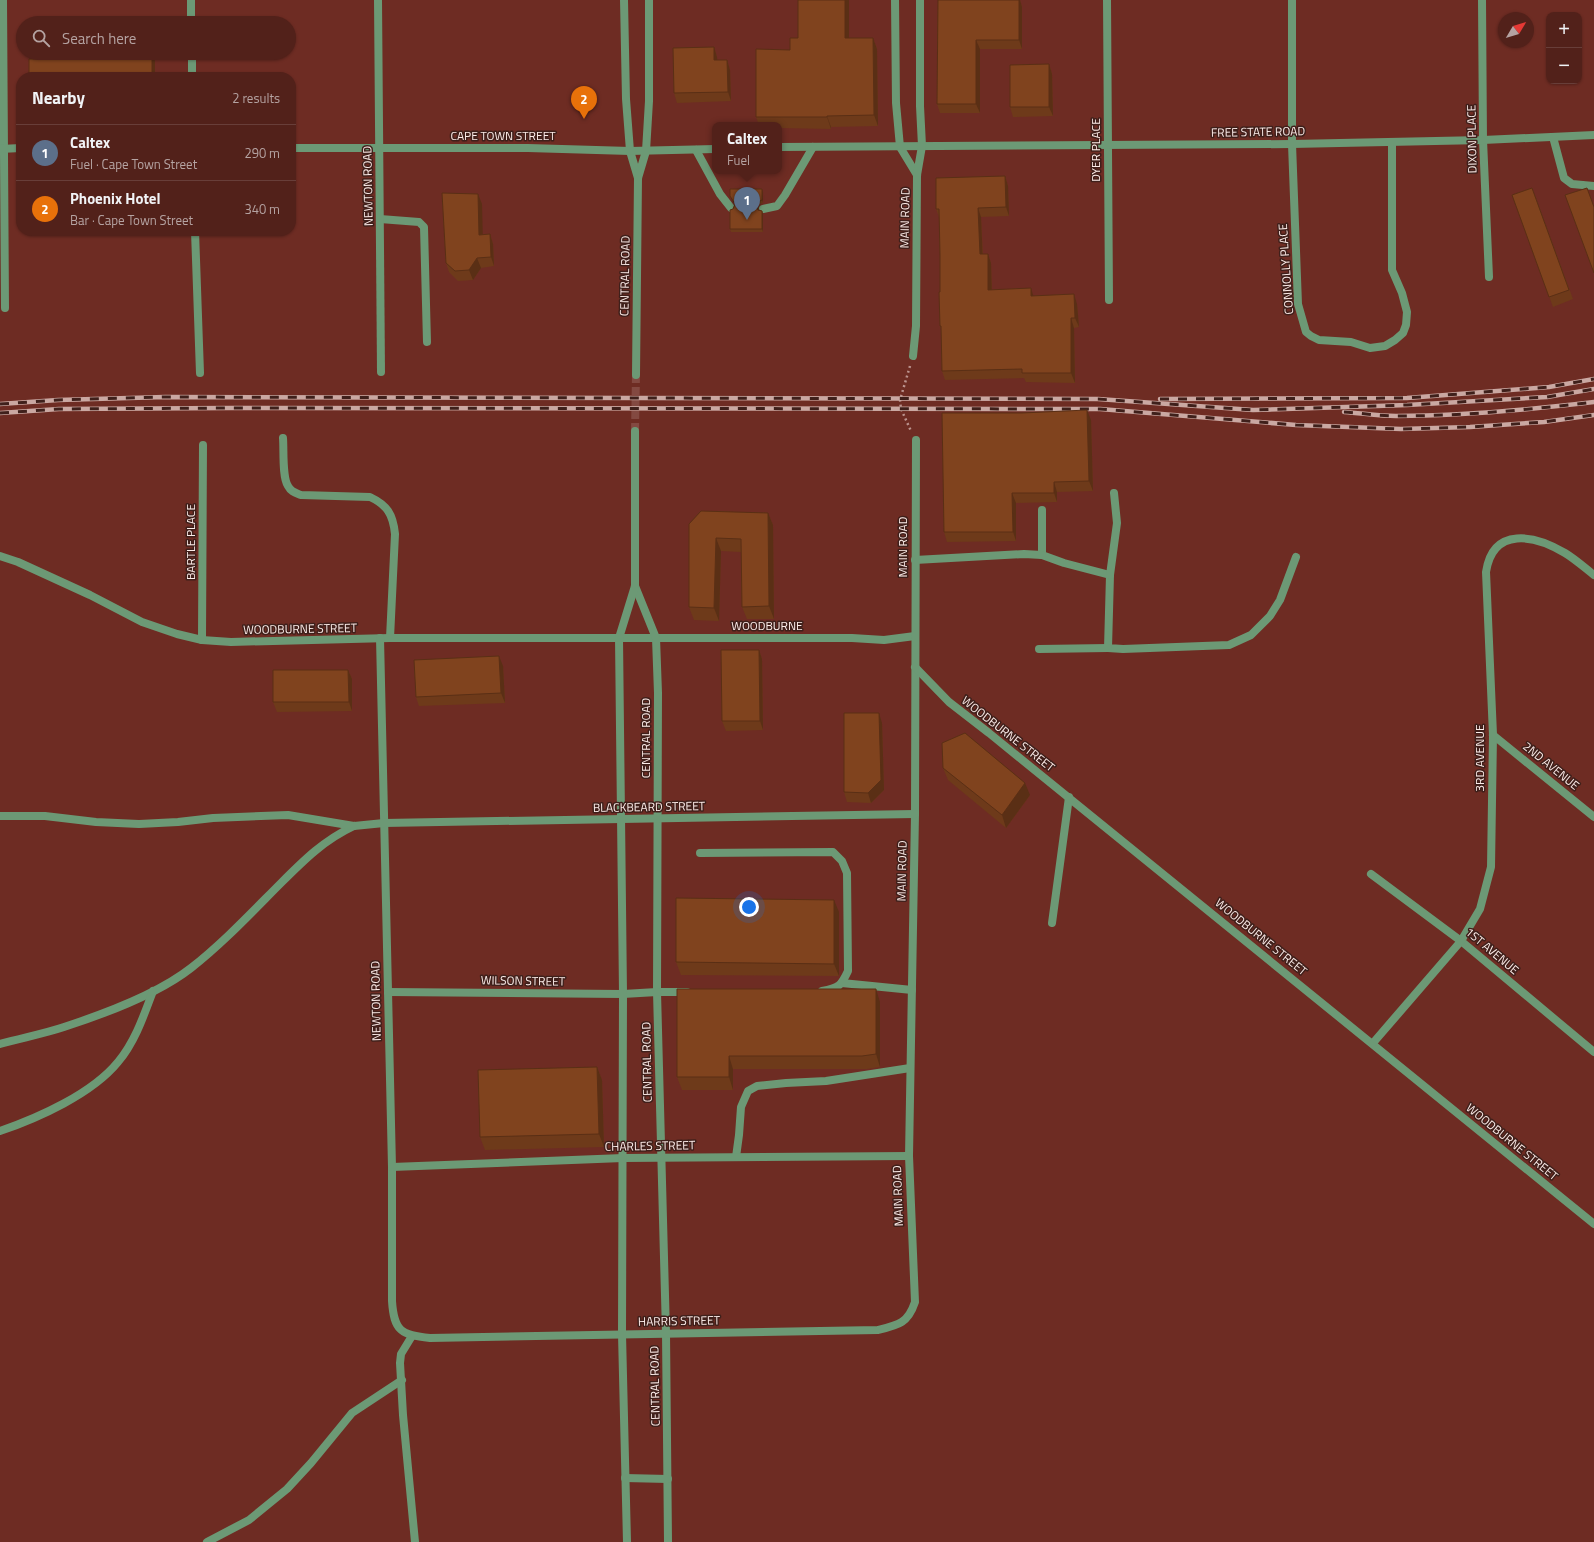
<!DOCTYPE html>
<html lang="en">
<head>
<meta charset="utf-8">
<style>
	body { margin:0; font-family:"Titillium Web",sans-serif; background:#5c2e27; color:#f1f3f6 }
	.controls { position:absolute; right:12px; top:12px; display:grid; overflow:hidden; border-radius:8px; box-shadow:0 1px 3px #0004 }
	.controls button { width:36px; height:36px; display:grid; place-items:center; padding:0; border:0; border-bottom:1px solid #683e39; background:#52211a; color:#f1f3f6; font:20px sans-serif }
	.compass { position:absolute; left:1498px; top:12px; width:36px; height:36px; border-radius:50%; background:#52211a; box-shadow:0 1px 3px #0004; rotate:52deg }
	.you { position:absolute; left:749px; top:907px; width:14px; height:14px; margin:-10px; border:3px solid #fff; border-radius:50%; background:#1a73e8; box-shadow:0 0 0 6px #1a73e833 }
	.badge { display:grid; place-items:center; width:26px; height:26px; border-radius:50%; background:#ea580c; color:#fff; font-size:13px; font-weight:700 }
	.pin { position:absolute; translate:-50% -33px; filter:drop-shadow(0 1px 2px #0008) }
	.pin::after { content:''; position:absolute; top:21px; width:14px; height:12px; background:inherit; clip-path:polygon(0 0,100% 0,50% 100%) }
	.popup { position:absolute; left:712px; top:122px; width:70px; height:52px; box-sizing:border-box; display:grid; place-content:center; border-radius:8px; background:#52211a; filter:drop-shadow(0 1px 3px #0005); font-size:13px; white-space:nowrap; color:#b5a3a2 }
	.popup b { font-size:15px; color:#f1f3f6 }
	.popup::after { content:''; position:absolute; left:50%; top:100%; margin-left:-8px; border:8px solid transparent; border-top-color:#52211a }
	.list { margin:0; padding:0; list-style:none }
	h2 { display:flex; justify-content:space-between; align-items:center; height:52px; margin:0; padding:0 16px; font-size:17px }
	h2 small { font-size:13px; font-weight:400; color:#b5a3a2 }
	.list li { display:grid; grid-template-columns:26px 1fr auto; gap:12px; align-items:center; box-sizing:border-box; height:56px; padding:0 16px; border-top:1px solid #683e39 }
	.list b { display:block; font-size:15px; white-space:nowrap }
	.list p { margin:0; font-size:13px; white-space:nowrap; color:#b5a3a2 }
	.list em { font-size:13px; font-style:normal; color:#b5a3a2 }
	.icon { flex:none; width:22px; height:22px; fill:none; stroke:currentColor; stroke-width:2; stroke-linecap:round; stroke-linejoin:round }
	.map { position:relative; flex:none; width:1594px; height:1542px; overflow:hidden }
	.search { position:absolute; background:#52211a; box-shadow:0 1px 3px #0004; left:16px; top:16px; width:280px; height:44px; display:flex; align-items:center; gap:10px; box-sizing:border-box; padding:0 14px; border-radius:22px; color:#b5a3a2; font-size:15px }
	.panel { position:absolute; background:#52211a; box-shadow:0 1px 3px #0004; left:16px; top:72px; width:280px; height:164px; border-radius:16px }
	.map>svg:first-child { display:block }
</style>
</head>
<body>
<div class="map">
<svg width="1594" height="1542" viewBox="0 0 1594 1542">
	<rect width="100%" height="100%" fill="#6e2c23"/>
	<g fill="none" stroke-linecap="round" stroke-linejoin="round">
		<path stroke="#834941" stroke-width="8" stroke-dasharray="8 4" stroke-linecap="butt" d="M635,431l1,-56"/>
		<path stroke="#bb938e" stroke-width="2.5" stroke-dasharray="2 3" stroke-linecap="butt" d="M910,366l-10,34 1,9 10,22"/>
		<g stroke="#6c9975" stroke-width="8">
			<path d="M696,150l24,44 11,14"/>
			<path d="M763,209l14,-3 8,-11 28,-48"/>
			<path d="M380,219l39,3 5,5 3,115"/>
			<path d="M283,438c1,12 -1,39 5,48 3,6 8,7 13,9l69,2c17,8 23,17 25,37l-5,104"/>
			<path d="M1042,510v45"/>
			<path d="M915,560l109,-6 18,1 22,8 46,12 -2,73 15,1 106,-4 22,-10 19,-19 10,-16 16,-43"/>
			<path d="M1110,575l7,-52 -3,-30"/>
			<path d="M1039,649l69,-1"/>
			<path d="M700,853l133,-1 9,9 5,12 1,98c-7,15 -9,17 -26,20"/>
			<path d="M1052,923l17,-126"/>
			<path d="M842,983l70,7"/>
			<path d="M657,992h30"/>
			<path d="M0,1044c21,-6 43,-10 64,-17 40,-13 94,-33 127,-59 32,-25 61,-56 90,-85 23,-23 43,-43 73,-57"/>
			<path d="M0,1131c38,-13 92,-37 118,-69 17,-20 26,-47 35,-71"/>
			<path d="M736,1157l3,-22 2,-28 7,-16 9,-5 29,-3 40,-2 84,-13"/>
			<path d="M412,1336l-11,18 -1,9 3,52 12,127"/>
			<path d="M207,1542l42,-22 38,-31 24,-26 41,-50 50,-33"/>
		</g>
		<g stroke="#6c9975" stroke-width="8">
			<path d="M3,0l2,308"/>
			<path d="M191,0v23"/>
			<path d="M378,0l3,372"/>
			<path d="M624,0l2,99 4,52 8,27"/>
			<path d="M895,0l1,103 4,44 17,28"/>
			<path d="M1107,0l2,300"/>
			<path d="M1292,0v144l6,160 8,28 5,4 8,4 32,2 19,6 15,-2 10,-6 8,-7 3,-8 1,-13 -5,-19 -10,-23v-128"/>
			<path d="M1482,0l1,140 6,137"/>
			<path d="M192,53v24"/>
			<path d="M1553,137l11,41 8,6 22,2"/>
			<path d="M779,147l513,-3 191,-4 111,-5"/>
			<path d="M291,148h237l102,3 85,-2"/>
			<path d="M0,149l21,-1"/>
			<path d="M195,231l5,142"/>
			<path d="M913,356l3,-30 1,-151 5,-29 -2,-40v-106"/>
			<path d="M636,375l2,-197 8,-27 3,-50v-101"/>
			<path d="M0,556l18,6 72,33 52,27 35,12 25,6 29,2 159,-4h462l32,2 31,-4"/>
			<path d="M635,586l21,52 2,55 -1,299 9,341 2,209"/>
			<path d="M380,638l12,529v134c2,30 9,34 38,37l448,-8c21,-5 30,-7 37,-28l-6,-146 6,-342 1,-374"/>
			<path d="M202,640l1,-195"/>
			<path d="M915,667l34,35 40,31 605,491"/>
			<path d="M1493,735l101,82"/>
			<path d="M0,816h45l51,6 43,2 39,-2 35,-4 75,-3 66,11 30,-3 531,-9"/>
			<path d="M1371,874l90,67 133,111"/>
			<path d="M388,992l235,2 34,-2"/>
			<path d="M1373,1043l88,-102 19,-32 11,-42 2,-132 -7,-163c7,-46 49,-37 79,-19 10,6 20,15 29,22"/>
			<path d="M392,1167l231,-9 286,-2"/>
			<path d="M625,1478l43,1"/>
			<path d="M627,1542l-5,-208 1,-340 -4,-356 16,-52v-155"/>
		</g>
		<g stroke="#caa8a2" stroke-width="4.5">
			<g id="rail">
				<path d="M1160,399l247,-1 142,-11 45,-8"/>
				<path d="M0,404l58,-4 107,-3 933,2 155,11 154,-5 140,-8 47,-8"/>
				<path d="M1344,412c17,1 34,4 52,4 66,0 132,-6 198,-14"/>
				<path d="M0,413l59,-4 172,-1 869,1 196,16 105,4 69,-2 74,-5 50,-7"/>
			</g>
		</g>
		<use href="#rail" stroke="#3f201b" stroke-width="3" stroke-dasharray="9" stroke-linecap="butt"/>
	</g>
	<g fill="#6e3a1a">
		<path d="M798,0h51v38h24l4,11 1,77 -47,1v2l-52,-1v-3h-20l-3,-8 34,-67 8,-12z"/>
		<path d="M938,0h82l2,7v42h-42v64h-40l-3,-9z"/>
		<path d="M714,47l3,10v3h10l3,10 1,31 -54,2 -3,-10z"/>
		<path d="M1049,64l3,10 1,42 -40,1 -3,-10z"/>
		<path d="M1005,176l3,10 1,30 -28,1 2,37h5l3,9 1,27 85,14 2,23 -5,1 1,55 -49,-1 -2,-4 -79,2 -3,-9 -1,-41 -1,-4v-71l-1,-38 -3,-8z"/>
		<path d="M1532,188l41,111 -20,8 -41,-112z"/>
		<path d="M763,193v10l-4,2 -1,4 4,2 1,3v18h-32l-1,-3 3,-20 2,-4 -5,-9z"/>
		<path d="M482,204v31l8,-1 3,10 1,22 -13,2 -8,12 -15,1 -9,-9 -3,-9z"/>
		<path d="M1091,420l2,71 -36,1v10l-41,1v38l-69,1 -3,-10z"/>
		<path d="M701,511l67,2 5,12 1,94h-27l-5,-12 -1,-55 -20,-1 -2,70 -25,-1 -5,-13z"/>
		<path d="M759,650l3,9 1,71 -37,1 -4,-10z"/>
		<path d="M503,666l2,37 -86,3 -3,-9z"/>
		<path d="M348,670l4,9v32l-75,1 -4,-10z"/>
		<path d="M882,723l2,67 -13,13 -24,-1 -3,-10z"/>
		<path d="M943,768l87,27 -24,33 -58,-48z"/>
		<path d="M839,912v64l-158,-1 -5,-13z"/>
		<path d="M677,989l203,13v65l-13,2h-134v21h-51l-5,-13z"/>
		<path d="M597,1067l5,13 2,67 -119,3 -5,-13z"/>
	</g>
	<g fill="#5a2f15">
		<path d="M845,0h4v49l-4,-11z"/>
		<path d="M1019,0h1l2,7v42l-3,-9z"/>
		<path d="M873,38l4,11 1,77 -4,-11z"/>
		<path d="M976,40l4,9v64l-4,-9z"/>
		<path d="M714,47l3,10 1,13 -4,-10z"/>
		<path d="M152,54l3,7v16h-3z"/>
		<path d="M727,60l3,10 1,31 -3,-9z"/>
		<path d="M1049,64l3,10 1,42 -4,-9z"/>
		<path d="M827,116l4,11v2l-4,-12z"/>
		<path d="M1005,176l3,10 1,30 -3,-9z"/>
		<path d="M762,189l1,4v10l-1,-3z"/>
		<path d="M478,194l4,10 1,41 -4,-10z"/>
		<path d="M758,202l1,3 -1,5 -2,-3z"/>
		<path d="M978,208l3,9 2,46 -3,-9z"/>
		<path d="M762,211l1,3v18l-1,-3z"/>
		<path d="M490,234l3,10 1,22 -3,-9z"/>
		<path d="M988,254l3,9 1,36 -4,-9z"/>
		<path d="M477,258l4,10 -8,12 -4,-10z"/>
		<path d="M1031,288l3,10 -3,-2z"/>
		<path d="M1074,294l3,10 2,23 -4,-9z"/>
		<path d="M1071,318l3,10 1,55 -4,-10z"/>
		<path d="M1087,410l4,10 2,71 -4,-10z"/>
		<path d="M1054,482l3,10v10l-3,-9z"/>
		<path d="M1012,493l4,10v38l-3,-9z"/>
		<path d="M768,513l5,12 1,94 -5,-13z"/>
		<path d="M716,538l5,13 -2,70 -5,-13z"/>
		<path d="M759,650l3,9 1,71 -3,-9z"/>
		<path d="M499,656l4,10 2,37 -4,-10z"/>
		<path d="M348,670l4,9v32l-3,-9z"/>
		<path d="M879,713l3,10 2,67 -13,13 -3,-10z"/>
		<path d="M1025,783l5,12 -24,33 -4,-13z"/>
		<path d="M834,900l5,12v64l-5,-12z"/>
		<path d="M876,989l4,13v65l-4,-13z"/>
		<path d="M729,1056l4,13v21l-4,-13z"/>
		<path d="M597,1067l5,13 2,67 -5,-13z"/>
	</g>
	<g fill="#80431e" stroke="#5a2f15">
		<path d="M798,0h47v38h28l1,77 -47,1v1h-71v-68l34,1v-12h8z"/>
		<path d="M938,0h81v40h-43v64h-39z"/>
		<path d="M714,47v13h13l1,32 -54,1 -1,-45z"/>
		<path d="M129,54h23v23h-123v-18l100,-2z"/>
		<path d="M1049,64v43h-39v-42z"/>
		<path d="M1005,176l1,31 -28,1 2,46h8v36l43,-2v8l43,-2 1,24h-4v55h-49v-4l-80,2 -1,-45h-1l-1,-34h1v-37l-1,-46h-3v-31z"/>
		<path d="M1532,188l37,102 -20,7 -37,-102z"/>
		<path d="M1587,188l7,19v66l-29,-78z"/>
		<path d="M730,189h32v11l-4,2 -2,5 2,3 4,1v18h-32v-19l3,-1 2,-5 -5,-8z"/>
		<path d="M442,193l36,1 1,41 11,-1 1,23 -14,1 -8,12 -14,1 -9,-8z"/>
		<path d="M1087,410l2,71 -35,1v11h-42l1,39h-69l-2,-119h80z"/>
		<path d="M701,511l67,2 1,93 -27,1 -1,-68 -25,-1 -2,70 -25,-1v-83z"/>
		<path d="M721,650h38l1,71h-38z"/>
		<path d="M499,656l2,37 -85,4 -2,-37z"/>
		<path d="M273,670h75l1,32h-76z"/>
		<path d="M844,713h35l2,67 -13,13 -24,-1z"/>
		<path d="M965,733l60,50 -23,32 -59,-47 -1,-25z"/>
		<path d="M676,898l158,2v64l-158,-2z"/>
		<path d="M677,989h199v65l-14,2h-133v21h-52z"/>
		<path d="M597,1067l2,67 -119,3 -2,-67z"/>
	</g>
	<g text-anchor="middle" stroke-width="3" stroke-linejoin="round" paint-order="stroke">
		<g font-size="12" fill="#fdece9" stroke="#3f201b">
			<text transform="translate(1258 132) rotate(-1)" y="4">FREE STATE ROAD</text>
			<text x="503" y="140">CAPE TOWN STREET</text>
			<text transform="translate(1472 139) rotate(-91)" y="4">DIXON PLACE</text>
			<text transform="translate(1096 150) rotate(-90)" y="4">DYER PLACE</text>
			<text transform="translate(368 186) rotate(-91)" y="4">NEWTON ROAD</text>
			<text transform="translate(905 218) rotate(-89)" y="4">MAIN ROAD</text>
			<text transform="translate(1286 269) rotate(-94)" y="4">CONNOLLY PLACE</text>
			<text transform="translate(625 276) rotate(-89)" y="4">CENTRAL ROAD</text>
			<text transform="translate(191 542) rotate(-90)" y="4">BARTLE PLACE</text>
			<text transform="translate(903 547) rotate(-90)" y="4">MAIN ROAD</text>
			<text x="767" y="630">WOODBURNE</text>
			<text transform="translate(300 629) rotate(-1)" y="4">WOODBURNE STREET</text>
			<text transform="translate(1008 734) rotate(38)" y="4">WOODBURNE STREET</text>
			<text transform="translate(646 738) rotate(-90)" y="4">CENTRAL ROAD</text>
			<text transform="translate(1480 758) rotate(-90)" y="4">3RD AVENUE</text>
			<text transform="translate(1551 766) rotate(39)" y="4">2ND AVENUE</text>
			<text transform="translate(649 807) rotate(-1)" y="4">BLACKBEARD STREET</text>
			<text transform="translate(902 871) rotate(-89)" y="4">MAIN ROAD</text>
			<text transform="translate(1261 937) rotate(39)" y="4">WOODBURNE STREET</text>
			<text transform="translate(1492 951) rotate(40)" y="4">1ST AVENUE</text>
			<text transform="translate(523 981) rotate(1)" y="4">WILSON STREET</text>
			<text transform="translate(376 1001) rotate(-91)" y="4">NEWTON ROAD</text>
			<text transform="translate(647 1062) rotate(-91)" y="4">CENTRAL ROAD</text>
			<text transform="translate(1512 1142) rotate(39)" y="4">WOODBURNE STREET</text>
			<text transform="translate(650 1146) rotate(-1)" y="4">CHARLES STREET</text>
			<text transform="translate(898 1196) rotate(-92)" y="4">MAIN ROAD</text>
			<text transform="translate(679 1321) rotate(-1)" y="4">HARRIS STREET</text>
			<text transform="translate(655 1386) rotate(-91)" y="4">CENTRAL ROAD</text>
		</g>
	</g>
</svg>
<div class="controls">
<button>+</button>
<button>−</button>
</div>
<svg class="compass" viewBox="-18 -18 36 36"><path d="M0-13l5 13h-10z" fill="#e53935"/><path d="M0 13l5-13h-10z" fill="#b5a3a2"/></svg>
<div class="you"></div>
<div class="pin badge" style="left:747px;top:220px;background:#5c6f8a">1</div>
<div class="popup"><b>Caltex</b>Fuel</div>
<div class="pin badge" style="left:584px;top:119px;background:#e8710a">2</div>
<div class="search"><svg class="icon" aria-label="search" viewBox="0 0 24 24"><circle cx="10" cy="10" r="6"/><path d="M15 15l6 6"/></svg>Search here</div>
<section class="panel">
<h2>Nearby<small>2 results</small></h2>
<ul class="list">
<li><span class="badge" style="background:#5c6f8a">1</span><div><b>Caltex</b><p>Fuel · Cape Town Street</p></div><em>290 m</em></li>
<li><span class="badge" style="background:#e8710a">2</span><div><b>Phoenix Hotel</b><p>Bar · Cape Town Street</p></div><em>340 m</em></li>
</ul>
</section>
</div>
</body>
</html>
